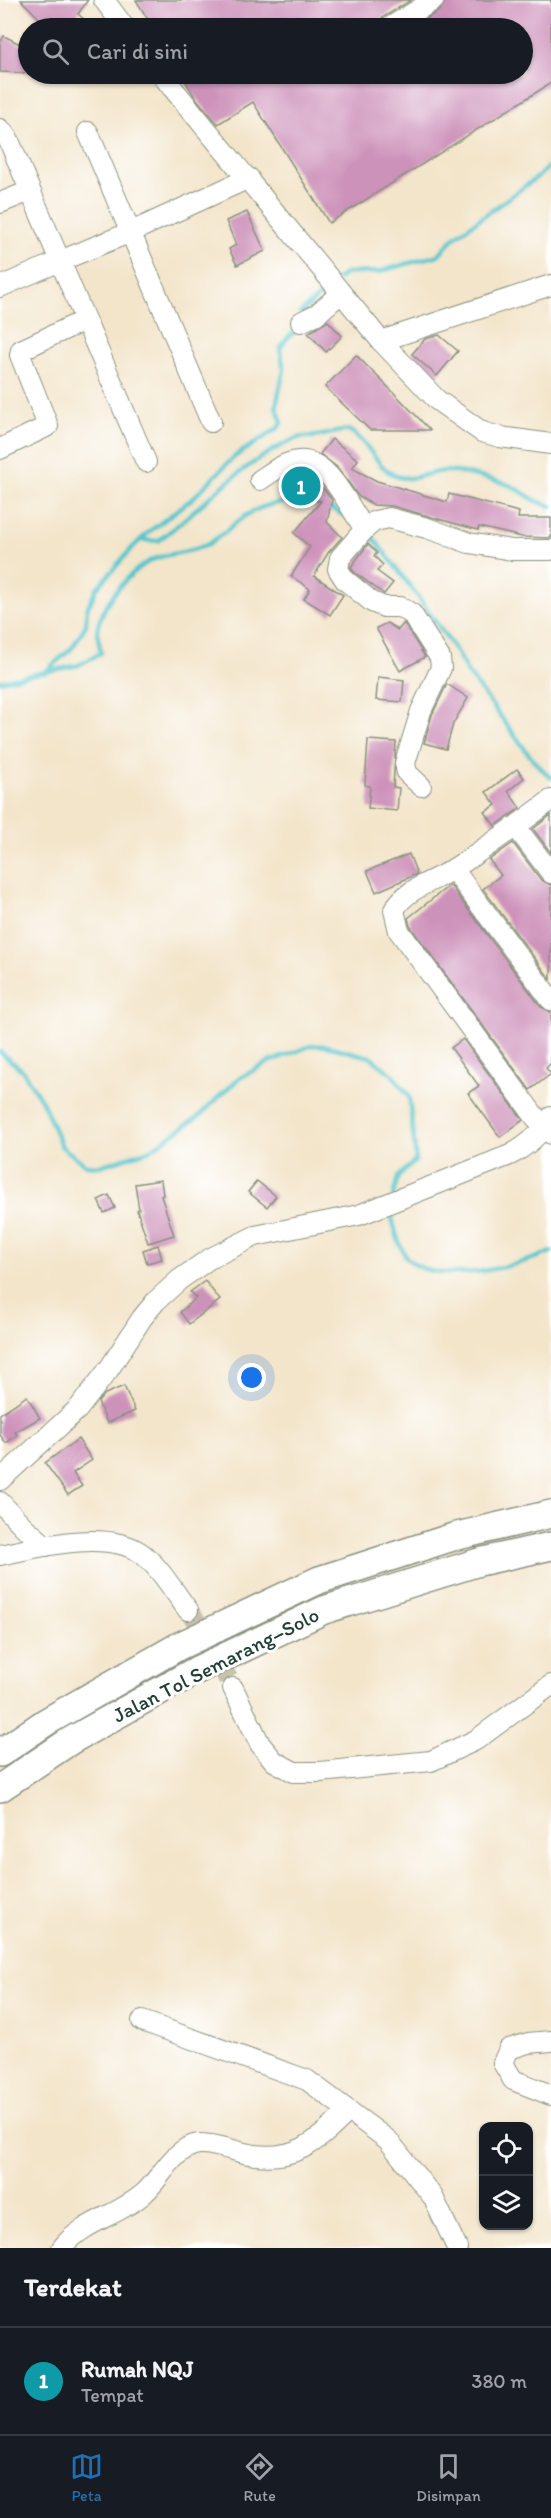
<!DOCTYPE html>
<html lang="id">
<head>
<meta charset="utf-8">
<style>
	body { margin:0; font-family:Itim,sans-serif; background:#20242c; color:#f1f3f6 }
	.controls { position:absolute; right:18px; bottom:18px; display:grid; overflow:hidden; border-radius:12px; box-shadow:0 2px 4px #0004 }
	.controls button { width:54px; height:54px; display:grid; place-items:center; padding:0; border:0; border-bottom:2px solid #363941; background:#171b24; color:#f1f3f6; font:30px sans-serif }
	.you { position:absolute; left:252px; top:1378px; width:21px; height:21px; margin:-15px; border:4px solid #fff; border-radius:50%; background:#1a73e8; box-shadow:0 0 0 9px #1a73e833 }
	.badge { display:grid; place-items:center; width:39px; height:39px; border-radius:50%; background:#1f6fb2; color:#fff; font-size:20px; font-weight:700 }
	.pin { position:absolute; translate:-50% -50%; border:3px solid #fff; box-shadow:0 2px 6px #0006 }
	.list { margin:0; padding:0; list-style:none }
	h2 { display:flex; justify-content:space-between; align-items:center; height:78px; margin:0; padding:0 24px; font-size:26px }
	h2 small { font-size:20px; font-weight:400; color:#9ea1a6 }
	.list li { display:grid; grid-template-columns:39px 1fr auto; gap:18px; align-items:center; box-sizing:border-box; height:108px; padding:0 24px; border-top:2px solid #363941 }
	.list b { display:block; font-size:22px; white-space:nowrap }
	.list p { margin:0; font-size:20px; white-space:nowrap; color:#9ea1a6 }
	.list em { font-size:20px; font-style:normal; color:#9ea1a6 }
	.icon { flex:none; width:33px; height:33px; fill:none; stroke:currentColor; stroke-width:2; stroke-linecap:round; stroke-linejoin:round }
	.map { position:relative; flex:none; width:551px; height:2248px; overflow:hidden }
	.search { position:absolute; background:#171b24; box-shadow:0 2px 4px #0004; left:18px; right:18px; top:18px; height:66px; display:flex; align-items:center; gap:15px; box-sizing:border-box; padding:0 21px; border-radius:33px; color:#9ea1a6; font-size:22px }
	.sheet { height:186px; background:#171b24 }
	nav { display:flex; justify-content:space-around; align-items:center; box-sizing:border-box; height:84px; border-top:2px solid #363941; background:#171b24; font-size:16px; color:#9ea1a6 }
	nav a { display:grid; justify-items:center; gap:3px }
	nav .on { color:#1f6fb2 }
	.map>svg:first-child { display:block }
</style>
</head>
<body>
<div class="map">
<svg width="551" height="2248" viewBox="0 0 551 2248">
	<rect width="100%" height="100%" fill="#fff"/>
	<filter id="ink" filterUnits="userSpaceOnUse"><feTurbulence type="fractalNoise" baseFrequency=".0167" numOctaves="2"/><feDisplacementMap in="SourceGraphic" scale="12" xChannelSelector="R" yChannelSelector="G"/><feConvolveMatrix kernelMatrix="1 2 1 2 8 2 1 2 1" color-interpolation-filters="sRGB"/></filter>
	<filter id="wash" filterUnits="userSpaceOnUse"><feTurbulence type="fractalNoise" baseFrequency=".008" numOctaves="4" result="noise"/><feDisplacementMap in="SourceGraphic" scale="24" xChannelSelector="R" yChannelSelector="G"/><feGaussianBlur stdDeviation="1.35" result="paint"/><feColorMatrix in="noise" values="0 0 0 0 0 0 0 0 0 0 0 0 0 0 0 0 0 1.4 0 .05"/><feComposite in="paint" operator="in"/></filter>
	<g filter="url(#wash)">
		<rect width="100%" height="100%" fill="#f3e5ca"/>
		<g fill="none" stroke-linecap="round" stroke-linejoin="round">
			<g stroke="#57c5cc" stroke-width="4.5">
				<path d="M338,279l8,-6 32,-1 60,-17 18,-19 83,-60 12,-12"/>
				<path d="M300,313l30,-26"/>
				<path d="M366,533l10,8 40,53 38,54 14,25 65,87 18,18"/>
				<path d="M141,540l17,1c44,-34 84,-79 137,-102 7,-4 15,-1 23,-3 11,-2 20,-5 31,-6 19,11 26,35 45,45 19,9 36,-5 54,-4 14,1 50,9 63,15 14,6 23,17 40,20"/>
				<path d="M44,673l28,-25 14,-23 1,-16 10,-21 36,-41 17,-16 43,-33 41,-41 44,-29 4,-6 -6,-16 8,-36 -4,-21 8,-12 11,-8 -1,-3"/>
				<path d="M0,681l79,-16 22,-12c-1,-8 -5,-20 -3,-27 6,-26 37,-62 62,-69 15,-5 35,-5 48,-13 14,-8 24,-19 37,-28 30,-20 73,-18 103,2"/>
				<path d="M0,1052l22,18 20,31 20,46 24,18 14,1 50,-16 48,-33 40,-38 31,-17 44,-17 14,1 43,11 22,17 17,22 7,64 -18,17 -5,19"/>
				<path d="M391,1207c0,12 9,44 17,52 30,29 109,7 143,-7"/>
			</g>
		</g>
		<g id="blocks">
			<g fill="#cd92ba">
				<path d="M21,0h67l-10,14 16,14h-45z"/>
				<path d="M136,0h275l-29,18 -5,10h-224z"/>
				<path d="M446,0h105v83l-222,140 -76,-121 -35,22 -23,-27 -14,-23h341v-46h-111l29,-18z"/>
				<path d="M4,36l24,12v25l-28,-1v-29z"/>
				<path d="M247,212l18,39 -28,14 -8,-16 7,-4 -10,-24z"/>
				<path d="M328,321l14,15 -16,16 -18,-19z"/>
				<path d="M439,335l19,16 -21,25 -25,-22 13,-15z"/>
				<path d="M356,355l44,44 30,31h-60l-45,-43z"/>
				<path d="M332,439l26,21 -6,8 25,13 70,21 2,-8 70,18 -1,6h33v20l-29,-1 -43,-10 -1,3 -86,-24 -18,-1 -15,-8 -21,-29 -18,-14z"/>
				<path d="M296,473l10,1 6,3 15,16 5,7 -5,22 15,15 -14,16 -14,23 29,19 -13,20 -26,-16 6,-10 -19,-13 19,-29 -16,-14 27,-32 -28,-3z"/>
				<path d="M368,544l9,9 -3,3 9,9 -6,6 16,12 -9,11 -30,-22 -3,-5z"/>
				<path d="M387,623l11,7 6,-7 21,34 -25,14 -24,-43z"/>
				<path d="M378,677l26,3 -2,22 -26,-2z"/>
				<path d="M447,684l21,14 -15,26 -7,25 -22,-6 8,-28z"/>
				<path d="M368,740l28,2 -3,45 6,1 -2,23 -29,-3 2,-22 -5,-1z"/>
				<path d="M517,769l7,9 -16,13 12,17 -25,18 -10,-14 11,-7 -10,-13z"/>
				<path d="M551,815v38l-18,-24z"/>
				<path d="M513,843l28,37 10,5v95l-68,-91 18,-14 -12,-15z"/>
				<path d="M409,854l8,20 -41,18 -9,-21z"/>
				<path d="M450,885l91,122 10,5v51l-5,5 5,6 -21,16 -120,-164 -2,-8z"/>
				<path d="M463,1039l60,81 -23,17 -32,-44 11,-7 -28,-38z"/>
				<path d="M161,1180l2,15 -2,1 13,39 -26,8 -11,-33 2,-1 -4,-25z"/>
				<path d="M257,1181l19,15 -9,11 -19,-15z"/>
				<path d="M109,1195l6,13 -11,5 -6,-13z"/>
				<path d="M158,1245l4,14 -15,4 -4,-13z"/>
				<path d="M205,1281l15,19 -31,24 -9,-12 16,-14 -6,-6z"/>
				<path d="M124,1386l11,25 -28,12 -9,-21 7,-8z"/>
				<path d="M27,1396l13,22 -25,14 2,3 -11,8 -6,-8v-21z"/>
				<path d="M78,1439l14,21 -19,13 9,13 -14,9 -23,-32z"/>
			</g>
		</g>
	</g>
	<g filter="url(#ink)">
		<use href="#blocks" fill-opacity="0" stroke="#89917f" stroke-width="1.5"/>
		<g fill="none" stroke-linecap="round" stroke-linejoin="round">
			<path stroke="#c9c3ac" stroke-width="20" stroke-dasharray="20 10" stroke-linecap="butt" d="M188,1610l10,14 35,64"/>
			<g stroke="#89917f" stroke-width="22">
				<g id="minor">
					<path d="M104,0l21,28"/>
					<path d="M389,28l45,-28"/>
					<path d="M161,74l220,267 56,59 45,32 18,5 51,7"/>
					<path d="M0,129l7,7 53,125 71,-29 118,-54"/>
					<path d="M88,132l123,290"/>
					<path d="M0,203l30,-12"/>
					<path d="M0,287l60,-26 86,201"/>
					<path d="M301,322l16,-8 24,-21"/>
					<path d="M381,341l170,-56"/>
					<path d="M0,449l48,-23 -28,-71 1,-5 64,-30"/>
					<path d="M260,480c11,-7 24,-18 38,-19 31,-4 51,48 67,68"/>
					<path d="M421,786l-14,-13 -2,-10 16,-52 20,-43 -1,-10 -28,-44 -12,-7h-16l-12,-5 -27,-22 -7,-11 2,-11 25,-29 10,-8 14,-3 38,10 42,15 43,7h39"/>
					<path d="M551,800c-31,24 -63,46 -96,68 -20,13 -49,20 -61,42l5,21 137,187 15,16"/>
					<path d="M516,827l35,46"/>
					<path d="M453,869l98,131"/>
					<path d="M0,1480l78,-71 31,-40 33,-51 14,-17 23,-21 30,-21 46,-23 104,-21 151,-60c17,-9 31,-21 41,-38"/>
					<path d="M0,1502l24,25 22,19"/>
					<path d="M0,1555c38,-8 107,-26 141,-2 19,14 33,39 47,57"/>
					<path d="M233,1688l27,56 14,17 20,11h26l111,-11 45,-21 75,-55"/>
					<path d="M142,2021l165,59 81,60 45,57 24,51"/>
					<path d="M551,2041l-23,2 -19,6 -6,14 10,17 38,15"/>
					<path d="M62,2248c20,-26 55,-32 80,-53 18,-14 31,-48 57,-51 14,-1 32,6 45,9 48,11 73,-10 104,-42"/>
				</g>
			</g>
			<g stroke="#89917f" stroke-width="30">
				<g id="highway">
					<path d="M0,1753l46,-31 133,-76 140,-66 134,-43 98,-23"/>
					<path d="M0,1788l70,-47 127,-71 127,-60 155,-48 72,-16"/>
				</g>
			</g>
			<use href="#minor" stroke="#fff" stroke-width="20"/>
			<use href="#highway" stroke="#fff" stroke-width="27"/>
		</g>
	</g>
	<g text-anchor="middle" stroke-width="6" stroke-linejoin="round" paint-order="stroke">
		<g font-size="21" fill="#1f3d34" stroke="#fff">
			<text transform="translate(216 1665) rotate(-27)" y="7">Jalan Tol Semarang–Solo</text>
		</g>
	</g>
</svg>
<div class="controls">
<button><svg class="icon" aria-label="locate" viewBox="0 0 24 24"><circle cx="12" cy="12" r="6"/><path d="M12 2v4M12 18v4M2 12h4M18 12h4"/></svg></button>
<button><svg class="icon" aria-label="layers" viewBox="0 0 24 24"><path d="M12 4l9 5-9 5-9-5zM3 14l9 5 9-5"/></svg></button>
</div>
<div class="you"></div>
<div class="pin badge" style="left:301px;top:486px;background:#0f9aa8">1</div>
<div class="search"><svg class="icon" aria-label="search" viewBox="0 0 24 24"><circle cx="10" cy="10" r="6"/><path d="M15 15l6 6"/></svg>Cari di sini</div>
</div>
<section class="sheet">
<h2>Terdekat<small></small></h2>
<ul class="list">
<li><span class="badge" style="background:#0f9aa8">1</span><div><b>Rumah NQJ</b><p>Tempat</p></div><em>380 m</em></li>
</ul>
</section>
<nav>
<a class="on"><svg class="icon" aria-label="map" viewBox="0 0 24 24"><path d="M3 6l6-2 6 2 6-2v14l-6 2-6-2-6 2zM9 4v14M15 6v14"/></svg>Peta</a>
<a><svg class="icon" aria-label="directions" viewBox="0 0 24 24"><path d="M12 3l9 9-9 9-9-9zM9 14v-3h6M13 9l2 2-2 2"/></svg>Rute</a>
<a><svg class="icon" aria-label="saved" viewBox="0 0 24 24"><path d="M7 4h10v16l-5-4-5 4z"/></svg>Disimpan</a>
</nav>
</body>
</html>
